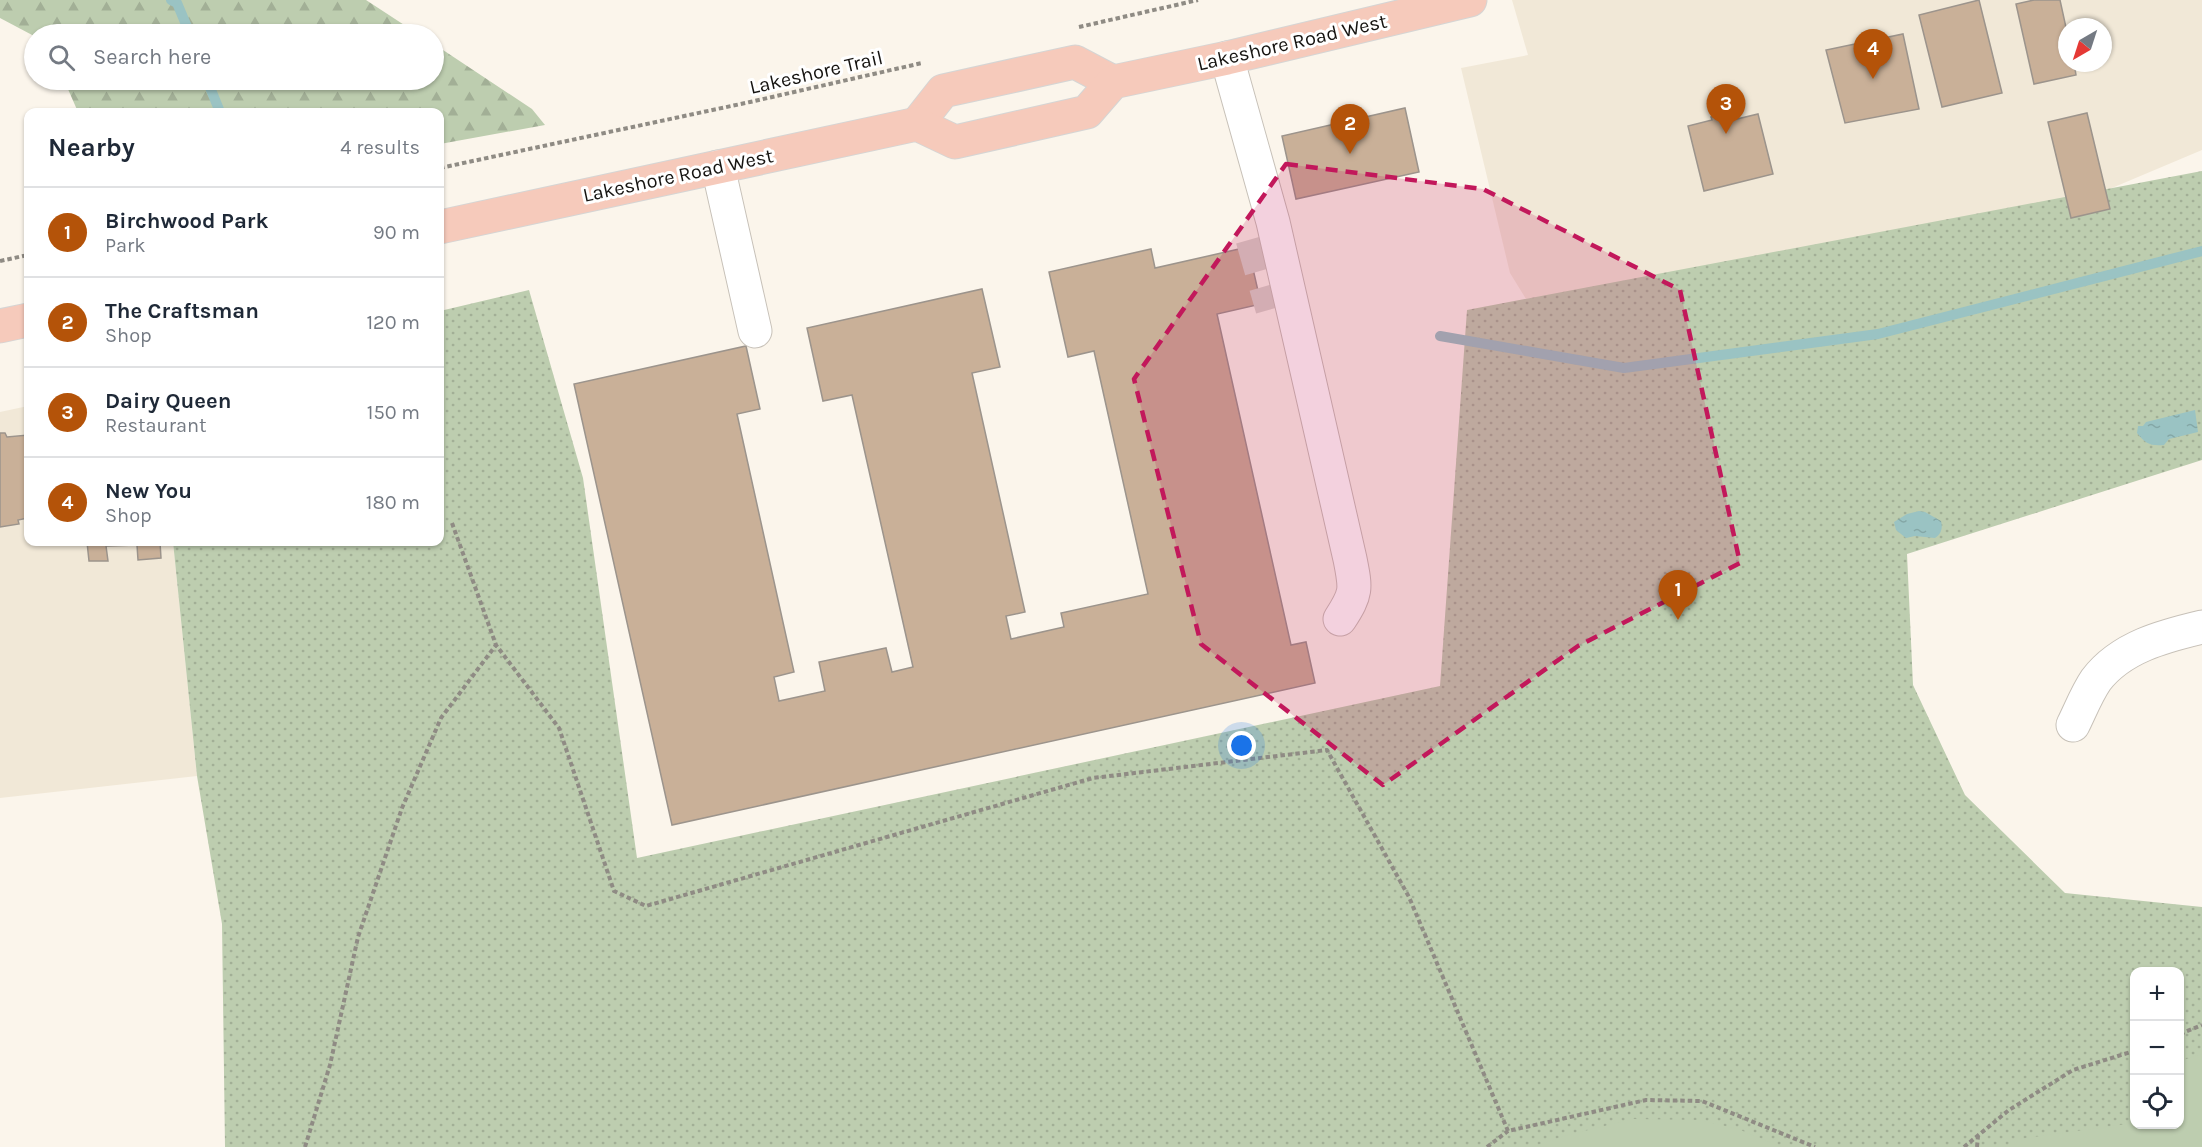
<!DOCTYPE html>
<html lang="en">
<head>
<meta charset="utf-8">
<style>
	body { margin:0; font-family:Karla,sans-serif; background:#f6f6f7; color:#1f2937 }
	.controls { position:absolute; right:18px; bottom:18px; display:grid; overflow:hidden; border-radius:12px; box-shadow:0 2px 4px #0004 }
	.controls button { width:54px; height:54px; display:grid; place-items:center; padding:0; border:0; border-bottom:2px solid #e0e1e3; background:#fff; color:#1f2937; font:30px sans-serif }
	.compass { position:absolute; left:2058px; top:18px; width:54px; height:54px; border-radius:50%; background:#fff; box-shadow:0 2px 4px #0004; rotate:219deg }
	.you { position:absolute; left:1242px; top:746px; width:21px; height:21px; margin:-15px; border:4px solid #fff; border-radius:50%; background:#1a73e8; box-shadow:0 0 0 9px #1a73e833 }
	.badge { display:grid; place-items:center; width:39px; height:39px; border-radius:50%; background:#b45309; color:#fff; font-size:20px; font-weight:700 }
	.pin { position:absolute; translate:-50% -50px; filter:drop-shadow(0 2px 3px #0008) }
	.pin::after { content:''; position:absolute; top:32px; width:21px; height:18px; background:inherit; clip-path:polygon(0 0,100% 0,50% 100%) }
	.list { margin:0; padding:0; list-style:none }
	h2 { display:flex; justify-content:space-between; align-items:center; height:78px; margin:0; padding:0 24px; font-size:26px }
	h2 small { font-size:20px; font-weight:400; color:#747a83 }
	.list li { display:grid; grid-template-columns:39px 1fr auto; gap:18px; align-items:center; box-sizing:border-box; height:90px; padding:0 24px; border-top:2px solid #e0e1e3 }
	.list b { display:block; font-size:22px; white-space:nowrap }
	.list p { margin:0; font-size:20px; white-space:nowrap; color:#747a83 }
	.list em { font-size:20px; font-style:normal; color:#747a83 }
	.icon { flex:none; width:33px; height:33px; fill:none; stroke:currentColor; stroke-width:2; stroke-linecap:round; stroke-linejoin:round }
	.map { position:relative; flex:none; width:2202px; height:1147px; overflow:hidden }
	.search { position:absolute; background:#fff; box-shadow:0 2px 4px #0004; left:24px; top:24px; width:420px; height:66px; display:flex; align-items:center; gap:15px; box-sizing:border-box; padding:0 21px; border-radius:33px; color:#747a83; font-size:22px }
	.panel { position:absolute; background:#fff; box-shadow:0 2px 4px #0004; left:24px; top:108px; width:420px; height:438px; border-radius:12px }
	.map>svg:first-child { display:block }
</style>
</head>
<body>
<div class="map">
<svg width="2202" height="1147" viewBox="0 0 2202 1147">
	<defs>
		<pattern id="forest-firs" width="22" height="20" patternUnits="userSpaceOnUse" patternTransform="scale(1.5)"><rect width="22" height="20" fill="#bdcdaf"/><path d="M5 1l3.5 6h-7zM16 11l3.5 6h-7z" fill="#a2af96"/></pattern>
		<pattern id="park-dots" width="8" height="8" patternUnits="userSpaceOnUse" patternTransform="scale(1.5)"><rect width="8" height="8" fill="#bdcdaf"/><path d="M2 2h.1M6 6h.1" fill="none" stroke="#a2af96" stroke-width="1.8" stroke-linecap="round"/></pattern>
		<pattern id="water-ripples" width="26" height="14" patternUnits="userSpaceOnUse" patternTransform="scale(1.5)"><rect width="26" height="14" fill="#9ac3c3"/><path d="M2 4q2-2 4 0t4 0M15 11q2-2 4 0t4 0" fill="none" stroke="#84a7a6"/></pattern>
	</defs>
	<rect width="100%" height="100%" fill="#fbf5eb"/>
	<g fill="#f1e8d7" fill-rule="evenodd">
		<path d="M1512,0h690v150l-128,54 -548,95 -16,-26 -49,-205 67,-13zM2067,27h36v36h-36z"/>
		<path d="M28,406v136h145l24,234 -197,22v-386z"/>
	</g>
	<g fill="url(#forest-firs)">
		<path d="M0,0h366l52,34 -384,2 -34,-18z"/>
		<path d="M434,44l98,65 13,16 -105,19v-32h-362l-14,-32h370z"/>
	</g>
	<path fill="url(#park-dots)" fill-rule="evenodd" d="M2202,171v289l-295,94 6,131 52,110 100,98 137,14v240h-1977l-3,-223 -25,-148 -24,-234h267v-231l89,-21 54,188 54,380 803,-172 27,-376zM2134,972h46v152h-46z"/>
	<g fill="#bdcdaf">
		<path d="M2202,1054v93h-190l7,-8 115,-16 46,1v-63z"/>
		<path d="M1633,1119l66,1 39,9 44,18h-250l36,-12z"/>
	</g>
	<g fill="url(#water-ripples)">
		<path d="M2195,410l3,22 -29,7 -5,6c-14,1 -18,-1 -27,-12l1,-7h5l3,-4z"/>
		<path d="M1919,511l6,1 16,9c2,8 0,13 -6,17l-20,-2 -9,2 -10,-8 -2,-8 13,-8z"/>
	</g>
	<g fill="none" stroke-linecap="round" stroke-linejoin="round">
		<g stroke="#9ac3c3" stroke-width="10">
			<path d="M171,0l6,3 13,31"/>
			<path d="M207,80l13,32"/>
			<path d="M1440,336l184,32 254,-34 324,-83"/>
		</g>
	</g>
	<g fill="#c9b098" stroke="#9c948c" stroke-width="1.5">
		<path d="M1979,0l23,93 -60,14 -23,-92z"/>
		<path d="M2034,0h26l7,32v31h7l2,12 -42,9 -18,-80z"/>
		<path d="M1903,34l16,75 -74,14 -19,-73z"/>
		<path d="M1405,108l14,64 -123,27 -14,-63z"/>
		<path d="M1735,111l2,8 21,-5 15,60 -69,17 -16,-65 24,-6 -1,-3z"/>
		<path d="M2087,113l23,96 -39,9 -23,-96z"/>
		<path d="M1248,247l13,57 -44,10 74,331 15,-3 9,41 -643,142 -98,-441 172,-38 14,63 -23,5 57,258 -20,5 5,24 46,-10 -6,-29 67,-14 6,24 21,-5 -61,-272 -29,6 -16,-73 175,-39 18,78 -28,6 53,239 -19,4 5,23 53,-12 -3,-14 87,-19 -54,-243 -26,6 -19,-85 102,-23 4,19z"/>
		<path d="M0,433h5l2,4 21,-2v83l-10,2 1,4 -19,3z"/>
		<path d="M87,542h73l1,16 -23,2 -1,-15 -31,1 2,15h-19z"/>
	</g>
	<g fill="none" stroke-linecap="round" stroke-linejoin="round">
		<path stroke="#d8d3ca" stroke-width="33" stroke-dasharray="33 16" stroke-linecap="butt" d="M1252,239l20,70"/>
		<g stroke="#c7c1b8" stroke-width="35">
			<g id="minor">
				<path d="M1227,58l46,164 77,337c6,30 7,34 -10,60"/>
				<path d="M718,167l37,164"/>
				<path d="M2073,725c7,-14 14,-32 23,-45 25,-33 68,-44 106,-53"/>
			</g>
		</g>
		<g stroke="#d5d5d4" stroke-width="35">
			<g id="major">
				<path d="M917,124l26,-33 132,-29 38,20"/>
				<path d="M440,227l477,-103 38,18 132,-30 26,-30 114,-24 243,-58"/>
				<path d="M0,326l28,-6"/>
			</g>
		</g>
		<g stroke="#8f8b84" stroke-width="4" stroke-dasharray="4.5 3" stroke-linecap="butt">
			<path d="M1079,27l119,-27"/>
			<path d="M440,168l310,-66 172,-39"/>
			<path d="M0,261l28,-6"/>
			<path d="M452,523l44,122 63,83 55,163 32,15 447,-128 234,-28 82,147 99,234 138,-31 56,1 113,46"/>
			<path d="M2180,1034l22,-9"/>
			<path d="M305,1147l25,-82 28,-128 44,-129 39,-90 55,-73"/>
			<path d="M1487,1147l21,-16"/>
			<path d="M1964,1147l45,-37 64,-40 61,-19"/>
			<path d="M1977,1147l1,-11"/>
		</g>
		<use href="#minor" stroke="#fff" stroke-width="33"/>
		<use href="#major" stroke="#f6cabb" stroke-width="33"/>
	</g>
	<path fill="#c2185b" fill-opacity="0.2" stroke="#c2185b" stroke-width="4.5" stroke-dasharray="12 8" stroke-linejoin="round" d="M1286,164l197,25 197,101 60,273 -162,83 -195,139 -182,-141 -67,-265z"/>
	<g text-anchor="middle" stroke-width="6" stroke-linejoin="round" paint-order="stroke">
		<g font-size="20" fill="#151310" stroke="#fff">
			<text transform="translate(1292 42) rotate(-13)" y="7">Lakeshore Road West</text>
			<text transform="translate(816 72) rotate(-13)" y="7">Lakeshore Trail</text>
			<text transform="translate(678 175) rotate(-12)" y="7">Lakeshore Road West</text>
		</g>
	</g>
</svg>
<div class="controls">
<button>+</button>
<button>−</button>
<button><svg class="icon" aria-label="locate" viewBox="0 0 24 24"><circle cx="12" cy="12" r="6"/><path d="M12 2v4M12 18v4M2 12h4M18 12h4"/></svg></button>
</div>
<svg class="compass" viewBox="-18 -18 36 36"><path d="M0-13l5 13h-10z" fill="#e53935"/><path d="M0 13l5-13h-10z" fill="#747a83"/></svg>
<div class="you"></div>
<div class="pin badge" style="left:1678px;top:620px">1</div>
<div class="pin badge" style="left:1350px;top:154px">2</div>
<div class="pin badge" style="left:1726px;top:134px">3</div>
<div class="pin badge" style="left:1873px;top:79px">4</div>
<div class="search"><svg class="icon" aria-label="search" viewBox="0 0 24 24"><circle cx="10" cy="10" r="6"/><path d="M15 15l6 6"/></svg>Search here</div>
<section class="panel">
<h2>Nearby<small>4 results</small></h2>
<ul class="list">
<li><span class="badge">1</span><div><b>Birchwood Park</b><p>Park</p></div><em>90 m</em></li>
<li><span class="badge">2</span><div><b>The Craftsman</b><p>Shop</p></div><em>120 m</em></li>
<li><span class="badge">3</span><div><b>Dairy Queen</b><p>Restaurant</p></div><em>150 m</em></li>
<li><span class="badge">4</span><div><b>New You</b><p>Shop</p></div><em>180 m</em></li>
</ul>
</section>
</div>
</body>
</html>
